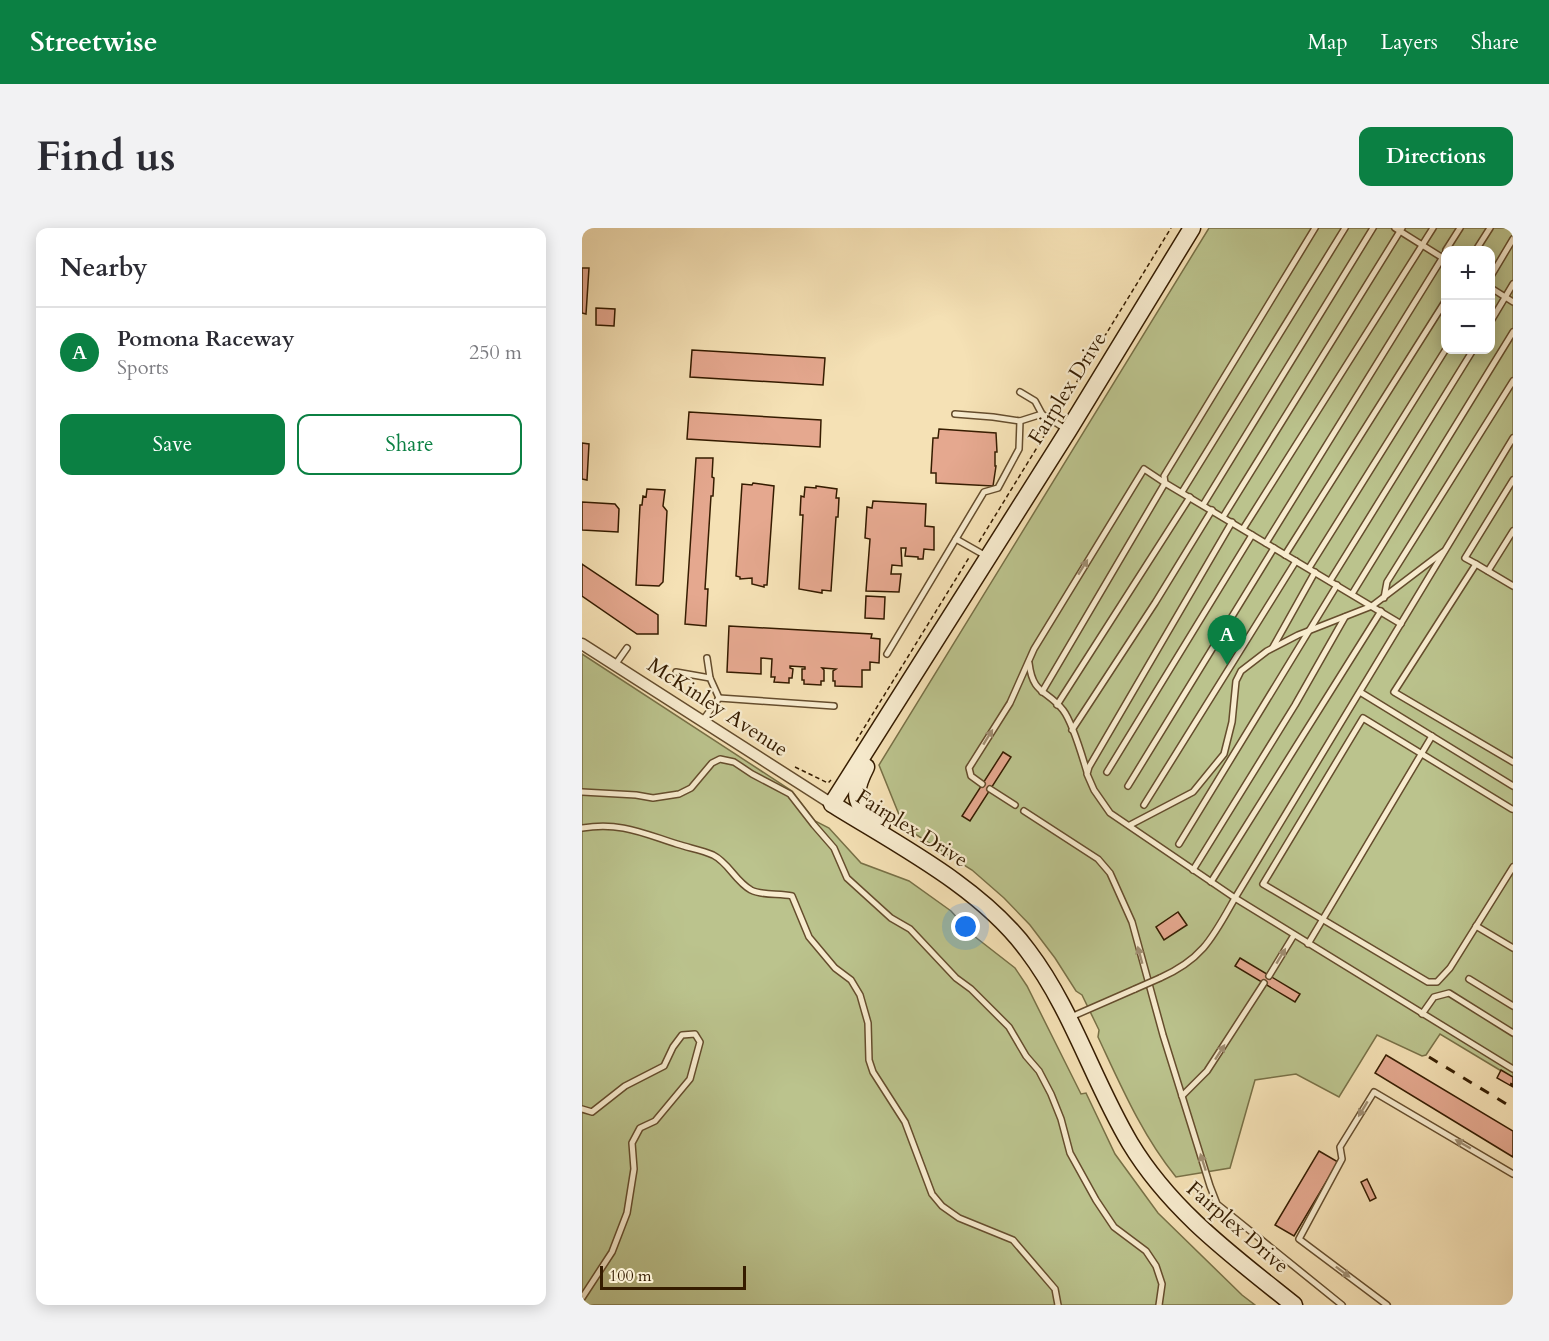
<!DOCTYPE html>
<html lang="en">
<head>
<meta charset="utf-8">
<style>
	body { margin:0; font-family:Cardo,serif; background:#f2f2f3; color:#2b2b33 }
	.controls { position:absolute; right:18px; top:18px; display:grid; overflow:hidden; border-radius:12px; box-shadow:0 3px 15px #0003 }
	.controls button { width:54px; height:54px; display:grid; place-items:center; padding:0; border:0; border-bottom:2px solid #e1e1e2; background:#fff; color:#2b2b33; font:30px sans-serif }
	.scale { position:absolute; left:18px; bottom:15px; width:146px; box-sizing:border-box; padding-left:6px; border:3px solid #351c00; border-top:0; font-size:16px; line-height:21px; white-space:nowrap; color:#351c00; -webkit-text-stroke:4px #f8eccf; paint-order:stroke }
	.you { position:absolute; left:384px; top:699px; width:21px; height:21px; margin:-15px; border:4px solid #fff; border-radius:50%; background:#1a73e8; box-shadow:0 0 0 9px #1a73e833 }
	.badge { display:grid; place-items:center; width:39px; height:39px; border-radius:50%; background:#0b8043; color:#fff; font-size:20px; font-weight:700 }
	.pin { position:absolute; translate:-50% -50px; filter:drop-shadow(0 2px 3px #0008) }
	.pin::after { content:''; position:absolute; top:32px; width:21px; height:18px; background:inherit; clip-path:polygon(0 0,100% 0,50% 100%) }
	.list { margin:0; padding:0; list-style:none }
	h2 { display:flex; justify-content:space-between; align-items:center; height:78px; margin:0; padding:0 24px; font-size:26px }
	h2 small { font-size:20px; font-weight:400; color:#7c7c81 }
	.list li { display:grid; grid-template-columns:39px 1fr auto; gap:18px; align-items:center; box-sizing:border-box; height:90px; padding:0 24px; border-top:2px solid #e1e1e2 }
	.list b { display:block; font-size:22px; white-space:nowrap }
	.list p { margin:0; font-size:20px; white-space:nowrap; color:#7c7c81 }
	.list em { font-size:20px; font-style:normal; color:#7c7c81 }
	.actions { display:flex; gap:12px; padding:18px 24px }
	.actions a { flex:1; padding:14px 0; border:2px solid #0b8043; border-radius:12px; text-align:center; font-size:21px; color:#0b8043 }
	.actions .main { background:#0b8043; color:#fff }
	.map { position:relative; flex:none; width:931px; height:1077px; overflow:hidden; border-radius:12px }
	header { display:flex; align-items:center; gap:36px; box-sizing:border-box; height:84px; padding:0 30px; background:#0b8043; color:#fff }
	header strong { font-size:28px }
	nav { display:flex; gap:33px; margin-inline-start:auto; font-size:21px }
	.intro { display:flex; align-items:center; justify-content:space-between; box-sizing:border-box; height:144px; padding:0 36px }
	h1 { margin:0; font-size:42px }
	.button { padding:15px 27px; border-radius:12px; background:#0b8043; color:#fff; font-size:21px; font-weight:700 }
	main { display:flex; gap:36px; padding:0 36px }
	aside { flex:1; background:#fff; border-radius:12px; box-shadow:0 3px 15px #0003 }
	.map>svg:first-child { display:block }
</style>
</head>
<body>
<header>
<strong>Streetwise</strong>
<nav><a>Map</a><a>Layers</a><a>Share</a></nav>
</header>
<div class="intro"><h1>Find us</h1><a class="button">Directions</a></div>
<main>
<aside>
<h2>Nearby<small></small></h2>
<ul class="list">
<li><span class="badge">A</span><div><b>Pomona Raceway</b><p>Sports</p></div><em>250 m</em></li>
</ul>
<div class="actions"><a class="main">Save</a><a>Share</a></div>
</aside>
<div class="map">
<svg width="931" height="1077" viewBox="0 0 931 1077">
	<rect width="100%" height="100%" fill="#f5e1b5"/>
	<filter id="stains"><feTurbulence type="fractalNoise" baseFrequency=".00333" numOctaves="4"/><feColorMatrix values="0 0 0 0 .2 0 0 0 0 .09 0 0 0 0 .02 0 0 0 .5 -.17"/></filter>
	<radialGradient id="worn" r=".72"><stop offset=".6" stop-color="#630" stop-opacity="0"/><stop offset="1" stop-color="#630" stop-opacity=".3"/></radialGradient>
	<g fill="#bbc38d" stroke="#787046" stroke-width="1.5" fill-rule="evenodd">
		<path d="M627,0h304v850l-73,-44 -14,21 -4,1 -45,-21 -38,62 -43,-23 -41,6 -25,88 -54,9c-34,-42 -55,-91 -78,-140l1,-7 -17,-35 -6,-4 -21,-33 -25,-33 -26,-27 -32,-28 -68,-43 -25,-62zM864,22h45v100h-45z"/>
		<path d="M0,426l210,137 23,30 14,7 32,35 48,18 42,30 23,25 41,32 12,18 54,108 5,-1 29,61 43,59 84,82 13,10h-673z"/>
	</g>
	<g fill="#e5a88f" stroke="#351c00" stroke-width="1.5">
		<path d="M0,40h7l-3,46 -4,-1z"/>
		<path d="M14,80l19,1 -1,17 -18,-1z"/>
		<path d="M110,122l133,8 -2,27 -133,-8z"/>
		<path d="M107,184l132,8 -1,27 -133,-8z"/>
		<path d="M357,201l57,4 1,19h-2v14h1l-3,20 -57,-3v-10h-5l2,-35h5z"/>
		<path d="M0,215l7,1 -2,36 -5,-1z"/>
		<path d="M114,230h17l-1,19 2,1 -1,18h-2l-6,93h3l-2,37 -21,-2z"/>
		<path d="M171,255l21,3 -7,99h-3v2l-12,-3v-6l-12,1v-2l-4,-1 6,-92 10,1z"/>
		<path d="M234,258l21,3 -1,9h3l-1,19h-2l-5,74 -9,-1v3l-23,-4 4,-74h-3l1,-19 3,1 1,-10 11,1z"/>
		<path d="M65,261l18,1 -2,16 4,5 -4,71 -4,4 -23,-1 4,-80h2l1,-9 3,1z"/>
		<path d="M291,273l53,3 -1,22 9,1v23l-10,-1 -1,10h-5v-2l-13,-1 1,-8h-5l1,18 -10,-1 -1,9h10l-2,18 -33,-1 4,-52 -5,-1 2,-31 5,1z"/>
		<path d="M0,274l33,2 4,5 -1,23 -36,-2z"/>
		<path d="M0,336l76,51v19h-21l-55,-38z"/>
		<path d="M284,368l19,1 -1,22 -19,-1z"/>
		<path d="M147,398l143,8 -1,4 9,1 -1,24 -9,-1v8h-8v17l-27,-1v-5h-2v-10l3,-2 -14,-1 2,2v11h-3v4l-17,-1v-4h-2v-11h3v-2l-15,-1v2l3,1 -1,9h-3v5l-15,-1 1,-5h-4l1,-18 -11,-1v16l-34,-2z"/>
		<path d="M421,524l8,5 -41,64 -8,-5z"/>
		<path d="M596,684l9,13 -23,15 -8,-13z"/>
		<path d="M658,730l60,36 -5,8 -60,-36z"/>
		<path d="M804,827l127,76v26l-138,-84z"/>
		<path d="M919,842l12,7v10l-16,-9z"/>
		<path d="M737,923l19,11 -44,74 -19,-11z"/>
		<path d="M785,951l9,19 -6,3 -9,-19z"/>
	</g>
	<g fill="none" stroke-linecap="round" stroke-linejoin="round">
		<g stroke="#654d2d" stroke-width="8">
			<g id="lane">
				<path d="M733,0l-151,248 1,7 236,141"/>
				<path d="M813,0l51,32"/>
				<path d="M864,22l14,-22"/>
				<path d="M894,22l14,-22"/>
				<path d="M909,48l22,-37"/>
				<path d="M909,60l22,14"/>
				<path d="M909,93l22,-37"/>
				<path d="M438,164l15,9 7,13"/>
				<path d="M373,186l38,3 27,4"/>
				<path d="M600,264l163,-264"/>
				<path d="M621,277l170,-277"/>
				<path d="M641,289l179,-289"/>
				<path d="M650,294l-143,245 -2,7 7,16 16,23 125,85 278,171"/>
				<path d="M661,301l190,-301"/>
				<path d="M374,311l30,17"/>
				<path d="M684,315l180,-291"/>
				<path d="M703,327l161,-255"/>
				<path d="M894,336l-11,-6 48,-78"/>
				<path d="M727,340l137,-219"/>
				<path d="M906,343l25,-40"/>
				<path d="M748,353l143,-231"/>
				<path d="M931,358l-37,-22 -82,128 119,70"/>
				<path d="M770,366l161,-262"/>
				<path d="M802,370l3,-16 126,-201"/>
				<path d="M691,419l42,-75"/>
				<path d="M305,426l97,-162 14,-4 21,-39 1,-28 22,-7 25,16"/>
				<path d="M125,430l3,20"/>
				<path d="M447,435c4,32 17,26 34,47 10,13 19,46 24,62"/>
				<path d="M33,437l12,-17"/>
				<path d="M94,444l34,6 9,20"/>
				<path d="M778,464l153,94"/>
				<path d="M137,470l115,8"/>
				<path d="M475,477l133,-208"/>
				<path d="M121,492l16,-22"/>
				<path d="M490,502l83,-127 57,-93"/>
				<path d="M525,544l145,-237"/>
				<path d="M400,556l-11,-8 -2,-8 41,-65 24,-54 110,-180 21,14 -123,209"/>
				<path d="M546,558l146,-238"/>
				<path d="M408,561l25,16"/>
				<path d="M0,564l54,3 17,3 26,-4 12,-6 21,-25 8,-4 14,3 18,12 38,20 24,31 20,23 13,30 44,40 19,11 46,49 15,11 38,38 17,29 13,15 12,23 10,25 9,34 26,47 18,27 32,24 10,15 6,18 -3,21"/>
				<path d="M562,577l152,-244"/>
				<path d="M930,581l-149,-91 -100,166 165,98h9l13,-14 63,-101"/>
				<path d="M442,583l74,48 12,14 22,49 31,113 47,151 7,18 125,101"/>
				<path d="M548,597l63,-33 31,-38 8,-32 4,-41 5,-10 26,-20 31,-16 74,-29 71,-54"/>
				<path d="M0,600c39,-6 60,5 95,16 12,4 25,6 36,11 16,8 22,26 38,35 12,6 28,3 41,6l17,41 26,31 16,12 9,15 8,28 1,37 4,12 32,50 27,72 10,12 17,12 54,22 42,49 3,16"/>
				<path d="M597,616l158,-259"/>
				<path d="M611,642l102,-165 50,-88"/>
				<path d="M629,654l170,-271"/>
				<path d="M894,698l37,22"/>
				<path d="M726,716l124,-208"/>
				<path d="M687,748l25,-41"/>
				<path d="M578,750c43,-19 53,-41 75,-80l278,-460"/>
				<path d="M887,751l44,27"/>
				<path d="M840,786l12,-17 15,-4 64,40"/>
				<path d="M489,789l64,-28"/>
				<path d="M600,868l25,-25 57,-88"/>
				<path d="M0,881l10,3 33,-26 39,-20 9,-19 9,-12 13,-1 5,8 -10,37 -35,42 -15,7 -8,15 2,26 -7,44 -15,39 -30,46"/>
				<path d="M805,1077l-88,-66 43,-80 -2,-12 34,-55 139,82"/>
			</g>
		</g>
		<g stroke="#654d2d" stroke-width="13">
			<path id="street" d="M0,416l250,160"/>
		</g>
		<g stroke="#351c00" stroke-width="19">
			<g id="secondary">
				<path d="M610,0l-124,203 -236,373c66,41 150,84 196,147 44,58 65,130 102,192 41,68 103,113 164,162"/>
				<path d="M284,539c-15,29 -12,39 16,56"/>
			</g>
		</g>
		<g stroke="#351c00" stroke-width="1.5" stroke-dasharray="4.5 3" stroke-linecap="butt">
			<path d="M475,186l114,-186"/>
			<path d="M397,314l70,-114"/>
			<path d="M274,513l114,-185"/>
			<path d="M213,539l33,16 3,-3"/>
		</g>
		<use href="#lane" stroke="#f8eccf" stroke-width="5"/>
		<use href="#street" stroke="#f8eccf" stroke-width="10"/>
		<use href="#secondary" stroke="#f8eccf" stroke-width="16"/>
		<g stroke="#351c00" stroke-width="3" stroke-dasharray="10 10" stroke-linecap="butt">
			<path d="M847,829l84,51"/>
			<path d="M928,856l3,1"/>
		</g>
		<g stroke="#654d2d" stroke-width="8" stroke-linecap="butt">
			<path id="lane-bridge" d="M553,761l25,-11"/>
		</g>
		<use href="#lane-bridge" stroke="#f8eccf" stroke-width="5"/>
	</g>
	<defs><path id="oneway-solid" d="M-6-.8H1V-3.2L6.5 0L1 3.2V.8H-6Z" transform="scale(1.5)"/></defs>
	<g fill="#a08e72">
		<use href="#oneway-solid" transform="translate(501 339) rotate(-58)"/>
		<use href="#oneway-solid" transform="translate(406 509) rotate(-58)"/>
		<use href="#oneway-solid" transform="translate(558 727) rotate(-105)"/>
		<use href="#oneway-solid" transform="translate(699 728) rotate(-59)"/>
		<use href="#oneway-solid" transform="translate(638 824) rotate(-57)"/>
		<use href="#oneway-solid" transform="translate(781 881) rotate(121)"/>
		<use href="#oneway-solid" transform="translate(881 916) rotate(-150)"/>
		<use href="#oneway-solid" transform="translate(621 934) rotate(-108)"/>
		<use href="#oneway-solid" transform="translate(761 1044) rotate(37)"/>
	</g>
	<g text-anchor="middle" stroke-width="4.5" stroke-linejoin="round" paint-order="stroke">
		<g font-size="21" fill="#351c00" stroke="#f8eccf">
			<text transform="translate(485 160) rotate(-58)" y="7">Fairplex Drive</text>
			<text transform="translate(136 479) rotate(33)" y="7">McKinley Avenue</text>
			<text transform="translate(330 600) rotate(32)" y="7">Fairplex Drive</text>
			<text transform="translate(656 999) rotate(41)" y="7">Fairplex Drive</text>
		</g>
	</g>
	<rect width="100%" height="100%" filter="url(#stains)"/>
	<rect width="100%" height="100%" fill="url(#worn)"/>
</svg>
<div class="controls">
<button>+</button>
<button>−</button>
</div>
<div class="scale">100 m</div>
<div class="you"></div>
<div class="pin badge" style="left:645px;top:437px">A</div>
</div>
</main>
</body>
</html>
